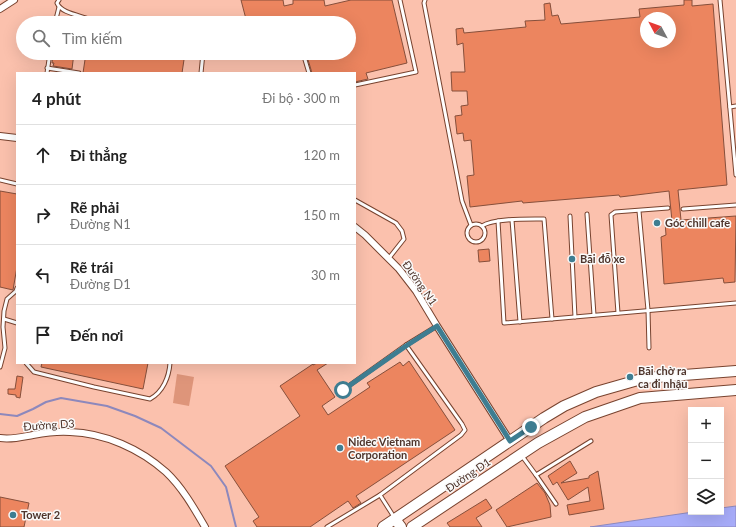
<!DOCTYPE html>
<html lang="vi">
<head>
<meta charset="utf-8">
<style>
	body { margin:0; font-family:Lato,sans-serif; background:#f2f2f2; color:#222 }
	.controls { position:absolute; right:12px; bottom:12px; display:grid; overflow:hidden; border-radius:0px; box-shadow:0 4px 16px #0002 }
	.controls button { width:36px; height:36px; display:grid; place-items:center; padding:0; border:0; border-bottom:1px solid #e0e0e0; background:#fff; color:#222; font:20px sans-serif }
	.compass { position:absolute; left:640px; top:12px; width:36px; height:36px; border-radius:50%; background:#fff; box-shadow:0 4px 16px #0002; rotate:311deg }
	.stop { position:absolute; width:12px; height:12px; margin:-9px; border:3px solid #3e7d91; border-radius:50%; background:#fff }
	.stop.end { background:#3e7d91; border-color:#fff; box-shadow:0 1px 4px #0008 }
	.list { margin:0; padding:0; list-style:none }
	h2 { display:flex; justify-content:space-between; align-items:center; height:52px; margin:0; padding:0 16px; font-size:17px }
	h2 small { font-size:13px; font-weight:400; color:#767676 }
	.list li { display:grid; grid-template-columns:26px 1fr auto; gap:12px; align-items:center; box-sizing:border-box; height:60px; padding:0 16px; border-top:1px solid #e0e0e0 }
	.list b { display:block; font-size:15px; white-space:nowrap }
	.list p { margin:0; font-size:13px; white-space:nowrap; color:#767676 }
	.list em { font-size:13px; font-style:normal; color:#767676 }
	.icon { flex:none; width:22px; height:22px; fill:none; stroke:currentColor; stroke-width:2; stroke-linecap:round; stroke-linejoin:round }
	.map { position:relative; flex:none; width:736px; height:527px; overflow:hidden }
	.search { position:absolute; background:#fff; box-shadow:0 4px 16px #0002; left:16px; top:16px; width:340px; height:44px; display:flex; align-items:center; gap:10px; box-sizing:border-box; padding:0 14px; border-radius:22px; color:#767676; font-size:15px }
	.panel { position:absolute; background:#fff; box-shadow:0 4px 16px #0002; left:16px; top:72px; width:340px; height:292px; border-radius:0px }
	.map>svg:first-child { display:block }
</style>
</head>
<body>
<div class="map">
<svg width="736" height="527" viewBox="0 0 736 527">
	<rect width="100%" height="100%" fill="#f6cfc1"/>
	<path fill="#fbc1ad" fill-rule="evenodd" d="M3,0h733v506l-15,2v-98h-30v102h2l-103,15h-590v-525zM646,18h24v24h-24zM23,23h326v30h-326zM17,73h338v290h-338z"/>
	<path fill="#de957a" d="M177,374l17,3 -5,29 -16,-3z"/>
	<path fill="#a7acf9" stroke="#8d88bc" d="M736,506v21h-146l103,-15h28v-4z"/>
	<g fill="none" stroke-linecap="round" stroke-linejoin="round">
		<path stroke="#8d88bc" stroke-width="2" d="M0,414l17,2 16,-7 13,-7 15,-4 46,8 28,10 26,12 50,38 15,21 10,40"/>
	</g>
	<g fill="#ec855f" stroke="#864f3b" fill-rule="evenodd">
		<path d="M241,0h42l1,6 9,-2v-4h31l1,6 26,-6h41l15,63 -41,10 2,6 -13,3v-9h-43l-6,-20h43v-30h-102z"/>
		<path d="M684,0h8v6l21,-2 14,181 -49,5 3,30 55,-4 -1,66 -11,1 -1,-5 -59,6 -3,-47 5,-2 -1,-13 7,-1 -3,-30 -49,6 -1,-2 -96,8 -1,-2 -52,6 -3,-31 7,-1 -3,-35 -7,1 -1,-8 -6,1 -2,-18 7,-1 -1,-9 7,-1 -1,-14h-15l-1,-19h14l-2,-29 -6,2 -1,-16 7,-1 1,5 62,-6 -1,-6 20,-1 -1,-16 6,-1 2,13 6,-1 3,9 79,-7 -1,-8 45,-4zM646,18h24v24h-24z"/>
		<path d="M53,53h21l-2,16 -19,-3 1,-3h-2z"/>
		<path d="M86,53h99l-3,20h-99z"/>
		<path d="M0,191l17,3v73l-4,23 -13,-3z"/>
		<path d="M489,249l1,12 -11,1 -1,-12z"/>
		<path d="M409,361l46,69 -99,66 5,7 -8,5 -5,-7 -38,26h-53l-4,-6 6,-4 -34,-51 75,-50 -20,-30 33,-22v1l4,-2h11l-11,7 18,27 -13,9 6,9 42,-28 -3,-4 33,-21 3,4z"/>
		<path d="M42,363h106l-5,26 -102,-22z"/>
		<path d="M17,376l6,1 -3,21 -4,-1v-2l-8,-1v-5h7z"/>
		<path d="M570,461l7,12 -16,10 28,-5v-2l9,-5 6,38 -35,6 -2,-10 23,-4 -2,-14 -20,13 -11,-18 -4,3 -5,-9z"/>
		<path d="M537,483l8,10 5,12 1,12 -44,10 -11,-17z"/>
		<path d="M0,497l29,6 -5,24h-24z"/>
		<path d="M486,499l6,9 -16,10 6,9h-32l-3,-4z"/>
	</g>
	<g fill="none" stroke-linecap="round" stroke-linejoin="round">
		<g stroke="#78432f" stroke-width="5">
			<g id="lane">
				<path d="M59,0l-2,3c4,10 22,12 32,16l1,4"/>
				<path d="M425,0l-1,3 38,198 9,24"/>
				<path d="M720,0l16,175"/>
				<path d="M55,23l4,-16"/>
				<path d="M303,53l6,20"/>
				<path d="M47,68l32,5"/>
				<path d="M47,73l3,-20"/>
				<path d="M201,73l2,-20"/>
				<path d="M355,85l61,-13 -16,-72"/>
				<path d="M730,107l6,-1"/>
				<path d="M0,180l17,4"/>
				<path d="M355,200l41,23 6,8 2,8 -15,19"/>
				<path d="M683,209l53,-4"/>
				<path d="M639,211l9,99 1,38"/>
				<path d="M587,214l7,101"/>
				<path d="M570,216l5,101"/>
				<path d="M512,220l8,102"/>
				<path d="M498,221l6,102 232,-20"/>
				<circle cx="476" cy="233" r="9"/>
				<path d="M482,226c11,-8 47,-7 62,-7l8,100"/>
				<path d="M618,313l-7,-98 4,-3 53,-4"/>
				<path d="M4,319l13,4"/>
				<path d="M26,363l8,9 60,15 56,12c13,-7 19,-22 20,-36"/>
				<path d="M0,367l5,-19 -2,-21 1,-16 3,-12 9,-8 1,-3"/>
				<path d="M343,390l63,-45 31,-19"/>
				<path d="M522,456l14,19 20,29"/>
				<path d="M536,475l55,-34"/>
				<path d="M380,495l14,22"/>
				<path d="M327,527l53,-32 81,-60 4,-5 -3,-6 -56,-79"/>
			</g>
		</g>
		<g stroke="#78432f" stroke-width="8">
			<g id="street">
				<path d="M0,9l14,-9"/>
				<path d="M0,136l17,2"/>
				<path d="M355,227l10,8 34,34 17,22 21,35 73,115"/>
				<path d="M0,438c11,2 22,-1 33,-3 11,-2 25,-4 37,-3 35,1 70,17 96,40 16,15 28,36 39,55"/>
			</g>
		</g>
		<g stroke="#78432f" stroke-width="12">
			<g id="primary">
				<path d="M395,519l6,8"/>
				<path d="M383,527l161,-109 20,-12 32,-14 49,-14 91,-7"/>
				<path d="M412,527l126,-84 47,-26 55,-19 96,-8"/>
			</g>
		</g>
		<use href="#lane" stroke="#fff" stroke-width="3"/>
		<use href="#street" stroke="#fff" stroke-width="6"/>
		<use href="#primary" stroke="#fff" stroke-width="10"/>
	</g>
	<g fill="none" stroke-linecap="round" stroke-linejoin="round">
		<path stroke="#3e7d91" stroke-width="5" d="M343,390l63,-44 31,-20 73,115 21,-14"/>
	</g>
	<g fill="#3e7d91" stroke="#fafafa" stroke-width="1.5">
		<circle cx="657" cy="223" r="4"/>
		<circle cx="572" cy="259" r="4"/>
		<circle cx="630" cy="377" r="4"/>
		<circle cx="340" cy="448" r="4"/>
		<circle cx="13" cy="515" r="4"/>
	</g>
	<g text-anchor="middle" stroke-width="3" stroke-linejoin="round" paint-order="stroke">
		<g font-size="11" font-weight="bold" fill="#4f352c" stroke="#fafafa" text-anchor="start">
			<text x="665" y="227">Góc chill cafe</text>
			<text x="580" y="263">Bãi đỗ xe</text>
			<text x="638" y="375">Bãi chờ ra<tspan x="638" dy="13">ca đi nhậu</tspan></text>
			<text x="348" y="446">Nidec Vietnam<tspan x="348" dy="13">Corporation</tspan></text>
			<text x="21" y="519">Tower 2</text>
		</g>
		<g font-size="11" fill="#4f352c" stroke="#fafafa">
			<text transform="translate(420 283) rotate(55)" y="4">Đường N1</text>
			<text transform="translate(49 425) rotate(-4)" y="4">Đường D3</text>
			<text transform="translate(468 475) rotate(-34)" y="4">Đường D1</text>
		</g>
	</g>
</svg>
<div class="controls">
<button>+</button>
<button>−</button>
<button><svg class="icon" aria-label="layers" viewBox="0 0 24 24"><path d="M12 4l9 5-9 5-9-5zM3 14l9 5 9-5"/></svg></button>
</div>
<svg class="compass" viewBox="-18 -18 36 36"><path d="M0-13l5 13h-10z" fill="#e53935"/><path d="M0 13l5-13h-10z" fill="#767676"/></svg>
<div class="stop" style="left:343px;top:390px"></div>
<div class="stop end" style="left:531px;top:427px"></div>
<div class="search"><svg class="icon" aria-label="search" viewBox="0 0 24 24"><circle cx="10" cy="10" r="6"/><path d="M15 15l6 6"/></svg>Tìm kiếm</div>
<section class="panel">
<h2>4 phút<small>Đi bộ · 300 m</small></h2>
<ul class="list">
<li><svg class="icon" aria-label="ahead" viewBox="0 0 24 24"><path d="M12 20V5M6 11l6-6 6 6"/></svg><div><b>Đi thẳng</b></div><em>120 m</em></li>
<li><svg class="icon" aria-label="right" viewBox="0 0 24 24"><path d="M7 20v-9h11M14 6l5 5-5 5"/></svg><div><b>Rẽ phải</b><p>Đường N1</p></div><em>150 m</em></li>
<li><svg class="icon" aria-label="left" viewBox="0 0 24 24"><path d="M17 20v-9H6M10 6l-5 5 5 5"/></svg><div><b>Rẽ trái</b><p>Đường D1</p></div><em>30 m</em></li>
<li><svg class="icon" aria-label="arrive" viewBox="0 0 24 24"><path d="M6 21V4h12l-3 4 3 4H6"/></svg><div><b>Đến nơi</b></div></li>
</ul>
</section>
</div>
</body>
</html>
